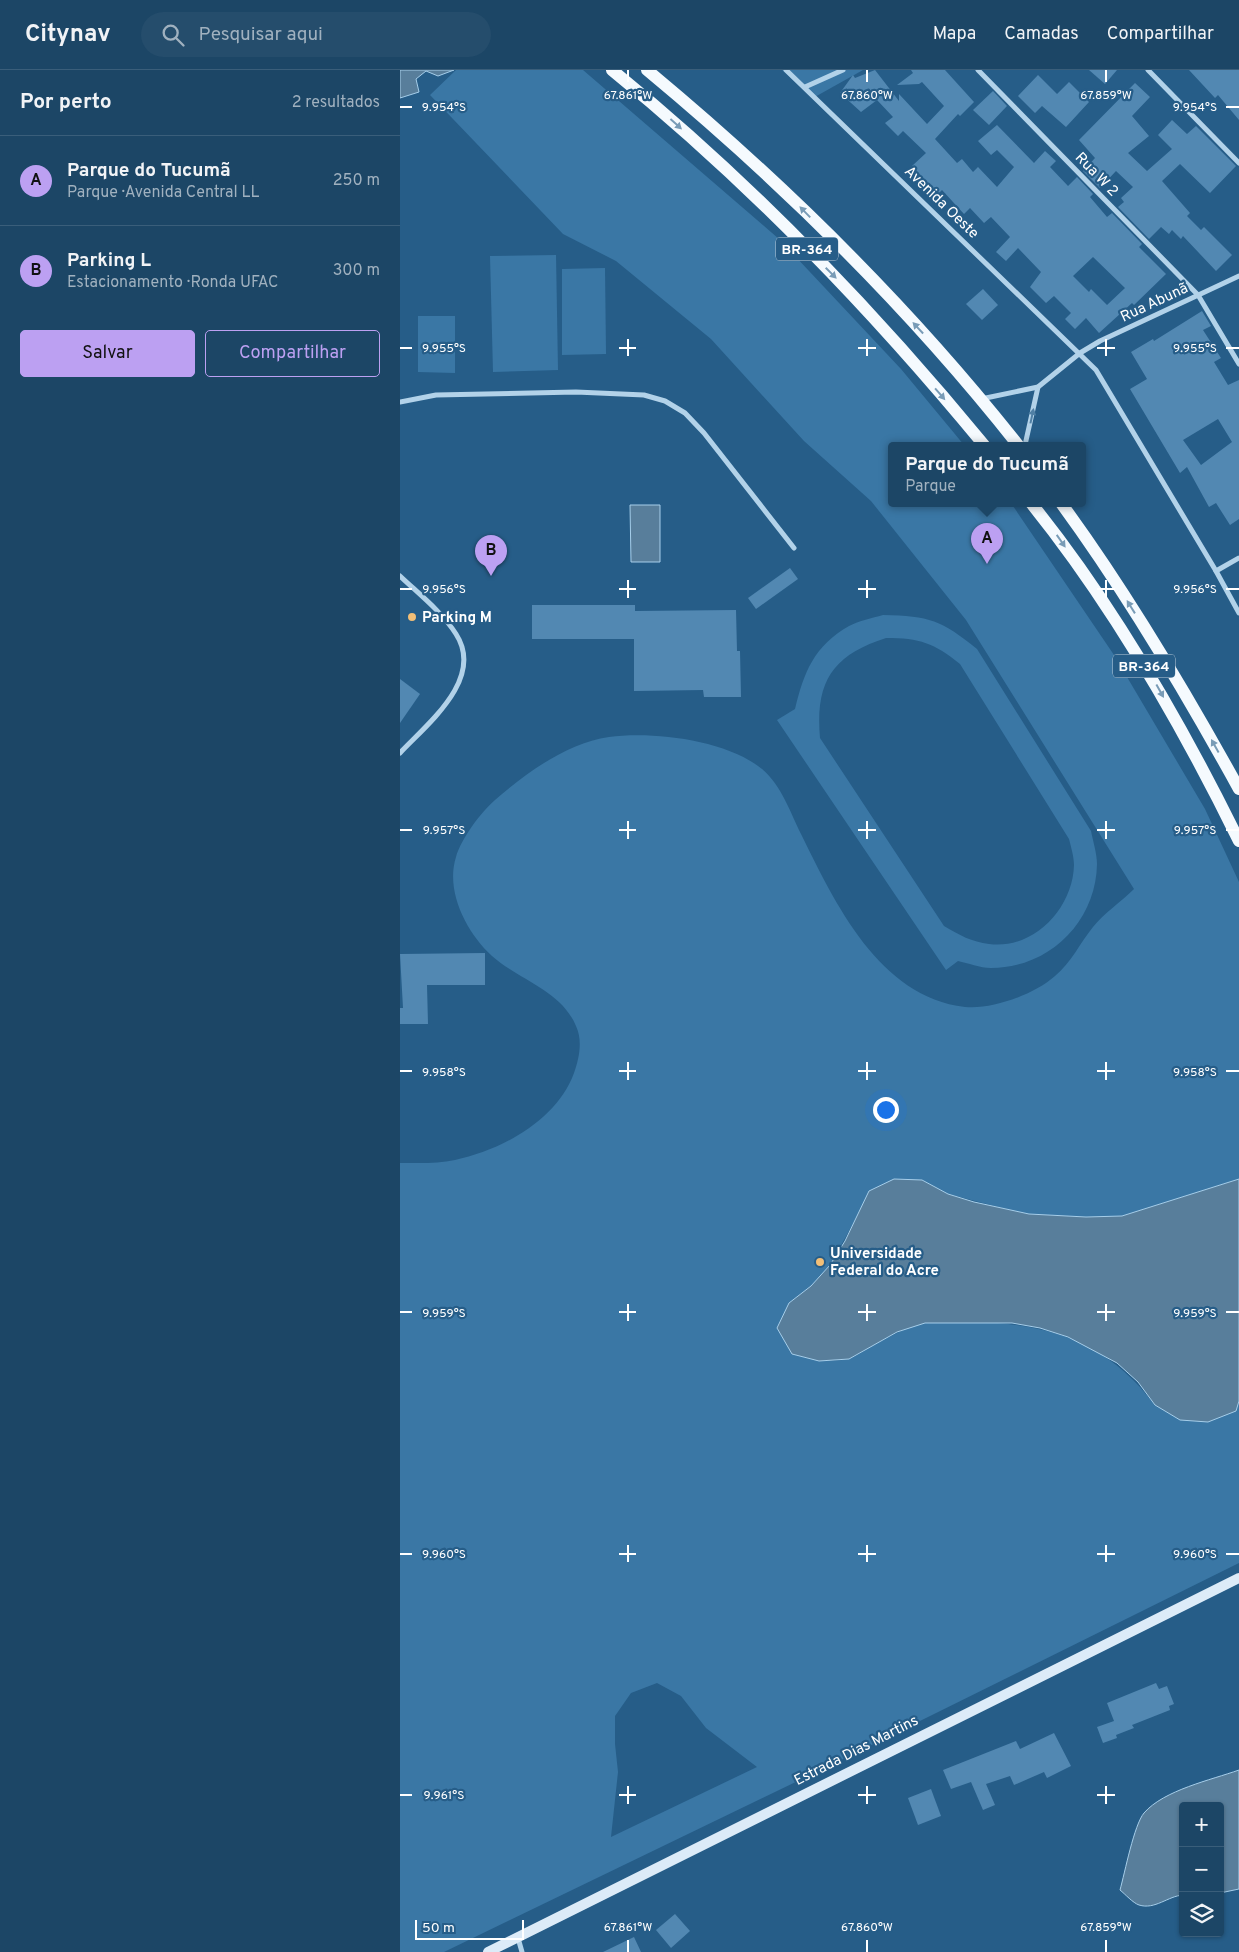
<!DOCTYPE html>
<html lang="pt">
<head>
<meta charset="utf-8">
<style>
	body { margin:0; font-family:Overpass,sans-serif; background:#254d6c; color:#f1f3f6 }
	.controls { position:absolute; right:15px; bottom:15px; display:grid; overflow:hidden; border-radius:5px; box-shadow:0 1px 4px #0004 }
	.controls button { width:45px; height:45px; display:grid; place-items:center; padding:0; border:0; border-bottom:1px solid #3a5e7a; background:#1c4666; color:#f1f3f6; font:25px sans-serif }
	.scale { position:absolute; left:15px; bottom:12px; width:109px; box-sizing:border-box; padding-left:5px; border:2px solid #fff; border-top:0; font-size:14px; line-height:18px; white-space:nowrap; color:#fff; -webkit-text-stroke:4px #265d88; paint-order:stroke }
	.you { position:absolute; left:485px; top:1039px; width:18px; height:18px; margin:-12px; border:4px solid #fff; border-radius:50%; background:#1a73e8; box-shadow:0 0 0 8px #1a73e833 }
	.badge { display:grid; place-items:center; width:32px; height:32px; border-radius:50%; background:#bca0f2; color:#111; font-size:16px; font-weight:700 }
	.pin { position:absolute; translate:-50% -41px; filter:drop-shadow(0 1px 2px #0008) }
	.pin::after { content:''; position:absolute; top:26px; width:18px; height:15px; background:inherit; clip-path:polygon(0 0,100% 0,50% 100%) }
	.popup { position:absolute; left:488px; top:372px; width:198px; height:65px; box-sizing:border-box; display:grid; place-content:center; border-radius:5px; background:#1c4666; filter:drop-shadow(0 1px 4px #0005); font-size:16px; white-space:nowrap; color:#a0b1bf }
	.popup b { font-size:19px; color:#f1f3f6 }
	.popup::after { content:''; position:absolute; left:50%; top:100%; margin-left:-10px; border:10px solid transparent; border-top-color:#1c4666 }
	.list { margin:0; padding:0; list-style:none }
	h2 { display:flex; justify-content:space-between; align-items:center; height:65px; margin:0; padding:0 20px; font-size:21px }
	h2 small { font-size:16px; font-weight:400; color:#a0b1bf }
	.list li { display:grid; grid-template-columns:32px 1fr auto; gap:15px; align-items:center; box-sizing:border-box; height:90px; padding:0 20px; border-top:1px solid #3a5e7a }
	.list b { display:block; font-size:19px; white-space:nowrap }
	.list p { margin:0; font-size:16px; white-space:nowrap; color:#a0b1bf }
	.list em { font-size:16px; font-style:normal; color:#a0b1bf }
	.actions { display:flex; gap:10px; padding:15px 20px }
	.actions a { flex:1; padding:11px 0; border:1px solid #bca0f2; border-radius:5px; text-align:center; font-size:18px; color:#bca0f2 }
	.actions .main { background:#bca0f2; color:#111 }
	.icon { flex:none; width:28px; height:28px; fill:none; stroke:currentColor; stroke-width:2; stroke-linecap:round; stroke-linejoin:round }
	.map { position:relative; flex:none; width:839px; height:1882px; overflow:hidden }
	header { display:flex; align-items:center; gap:30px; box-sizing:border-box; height:70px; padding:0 25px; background:#1c4666; border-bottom:1px solid #3a5e7a }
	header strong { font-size:24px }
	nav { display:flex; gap:28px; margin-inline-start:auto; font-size:18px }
	.search { width:350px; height:45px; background:#254d6c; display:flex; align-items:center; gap:12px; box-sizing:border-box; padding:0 18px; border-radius:28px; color:#a0b1bf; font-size:19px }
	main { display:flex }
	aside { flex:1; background:#1c4666 }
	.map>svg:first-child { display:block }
</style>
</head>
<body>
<header>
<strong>Citynav</strong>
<div class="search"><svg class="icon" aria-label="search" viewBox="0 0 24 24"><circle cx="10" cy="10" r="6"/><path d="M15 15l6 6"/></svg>Pesquisar aqui</div>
<nav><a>Mapa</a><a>Camadas</a><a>Compartilhar</a></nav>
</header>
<main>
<aside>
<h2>Por perto<small>2 resultados</small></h2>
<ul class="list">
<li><span class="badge">A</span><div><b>Parque do Tucumã</b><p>Parque · Avenida Central LL</p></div><em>250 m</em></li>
<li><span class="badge">B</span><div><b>Parking L</b><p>Estacionamento · Ronda UFAC</p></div><em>300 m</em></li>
</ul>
<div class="actions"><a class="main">Salvar</a><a>Compartilhar</a></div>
</aside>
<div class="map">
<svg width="839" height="1882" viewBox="0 0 839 1882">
	<rect width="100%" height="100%" fill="#265d88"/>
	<g fill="#3a77a5" fill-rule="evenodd">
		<path d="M56,0h127l196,169 122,130 63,76h-72v58h119l103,152 91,154 34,73v297l-117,37 -36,1 -57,-3 -27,-6 -54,-14 -26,-14 -65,37 -27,48 -19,21 -22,17 3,51c18,5 37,9 56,5 7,-2 14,-7 20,-11 18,-9 35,-20 55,-25 17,-4 37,-2 54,-1 75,2 131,21 178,83l81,6 3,-10v162l-404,200 -391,189h-44v-789c18,0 38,1 55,-3 47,-10 102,-40 119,-87 5,-14 9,-32 2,-47 -15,-36 -57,-46 -84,-70 -25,-23 -47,-64 -36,-99 5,-18 25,-45 39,-57 31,-27 72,-57 114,-63 44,-6 118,3 153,32 20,17 28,43 39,65 34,69 78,163 164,173 27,3 70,-13 90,-31 16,-13 25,-33 38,-49 11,-14 28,-25 41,-38l-168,-269 -95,-119 -67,-60 -93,-102 -95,-78 -53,-27 -133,-139zM257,1613l24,13 25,32 51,39 -146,70 7,-65 -3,-28v-28l16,-23z"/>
		<path d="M382,0h81l-50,28z"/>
		<path d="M156,185l2,115 -65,2 -3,-116z"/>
		<path d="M205,198l1,86 -44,1v-86z"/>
		<path d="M18,246h37v57l-37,-1z"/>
		<path d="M483,545c47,1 58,5 94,34l114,182c2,10 6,23 6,33 -1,58 -48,104 -106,104 -11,0 -23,-5 -33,-7l-12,9 -169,-250 18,-11c9,-37 19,-63 54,-83 10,-5 23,-8 34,-11zM486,568c34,0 48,5 74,26l109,175c2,8 5,18 5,26 -1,43 -40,85 -85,79 -17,-2 -30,-9 -45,-18l-124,-188c-5,-57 13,-83 66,-100z"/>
	</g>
	<g fill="#587e9b" stroke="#a6ceea">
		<path d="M0,0h54l-16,6 -12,-5 -10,8 3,13 -19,6z"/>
		<path d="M230,435h30v57h-29z"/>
		<path d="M494,1109l28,1 26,14 26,8 55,12 57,3 36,-1 117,-37v222l-3,10 -28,11 -28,-2 -25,-15 -17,-23 -21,-19 -49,-26 -28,-9 -28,-5h-87l-28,9 -48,27 -30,2 -27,-7 -15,-26 12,-25 22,-17 19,-21 15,-24 24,-50z"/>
		<path d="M839,1700v119l-19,4v-87h-37v89c-15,1 -28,15 -44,10 -6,-2 -14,-11 -19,-15 5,-18 14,-65 24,-77 20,-23 67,-33 95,-43z"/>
	</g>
	<g fill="#5288b2" fill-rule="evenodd">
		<path d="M475,0l24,31v-7l28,30 17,-18 -22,-24 -3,2 -22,1 16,-12 -2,-3h34l29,32 -14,14 -2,-2 -23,25 22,24 5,-4 11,13 5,-5 19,20 17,-20 -17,-17 -6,5 -13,-14 19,-16 37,38 11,-12 11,10 -6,6 18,19 9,-9 16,17 -3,3 17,20 5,-4 30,31 -3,3 27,27 -32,31 -2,-2 -33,30 -13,-15 -11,11 -10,-10 6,-6 -17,-17 -8,7 -16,-16 11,-15 -23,-24 -12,13 -10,-9 14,-15 -19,-20 -7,6 -14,-15 -6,6 -22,-24 -4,4 -26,-28 14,-13 -23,-22 -5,5 -13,-13 8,-6 -16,-17 -16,12 -21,-19 13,-18 2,3zM693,187l32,31 -18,17 -16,-16 -2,3 -16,-16z"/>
		<path d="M689,0h28l-12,14z"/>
		<path d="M789,0h50v50l-21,-25 -3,3z"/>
		<path d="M638,5l19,19 12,-12 20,20 -23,25 -24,-21 -7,7 -17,-17z"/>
		<path d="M735,13l15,14 -18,19 17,20 -21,17 19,18 25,-22 -14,-14 14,-15 15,14 9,-8 40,40 -26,27 -30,-29 -18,17 28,32 -3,3 14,14 3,-3 28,28 -16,16 -33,-35 -2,3 -9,-9 -3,4 -8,-7 -12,12 -31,-32 6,-5 -3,-4 12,-11 -17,-16 -16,17 -17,-17 12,-13 -16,-18z"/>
		<path d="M593,21l14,15 -18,19 -16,-15z"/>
		<path d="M583,219l15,16 -16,15 -16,-16z"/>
		<path d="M802,241l9,15 -8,4 18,28 -7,4 14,23 11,-5v139l-9,6 -14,-22 -7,4 -22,-40 -7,6 -50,-84 17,-10 -16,-27 22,-13 1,2zM818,349l14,23 -31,23 -18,-25z"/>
		<path d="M390,498l8,11 -42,30 -8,-11z"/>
		<path d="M132,535h103v6l101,-1 1,41h3l1,46h-37l-1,-7 -69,1v-52h-102z"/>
		<path d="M0,609l20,15 -20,29z"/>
		<path d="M85,883v32h-58l1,39h-28v-16h3l-3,-54z"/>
		<path d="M756,1613l3,6 8,-3 7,18 -5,2 1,4 -38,15 2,3 -18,7 1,3 -14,5 -6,-16 17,-6 -7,-18z"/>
		<path d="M654,1663l17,33 -24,12 -3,-6 -30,13 -4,-9 -24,8 9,21 -12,5 -12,-28 -20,7 -8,-19 73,-29 4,8z"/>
		<path d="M531,1719l10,27 -23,9 -10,-27z"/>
		<path d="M275,1844l15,17 -19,17 -15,-18z"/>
		<path d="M234,1867l7,15h-38z"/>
	</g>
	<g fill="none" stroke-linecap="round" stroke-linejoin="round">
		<g stroke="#b2d2e9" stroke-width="5">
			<path d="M386,0l310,300 120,201 23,42"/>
			<path d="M578,0l220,225 41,69"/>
			<path d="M748,0l91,93"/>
			<path d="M405,17l38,-17"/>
			<path d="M581,329l57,-12 42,-34 20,-12 139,-65"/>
			<path d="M0,332l36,-7 140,-3 68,3 21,6 20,12 19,20 90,115"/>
			<path d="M625,375l13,-58"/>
			<path d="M816,501l23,-13"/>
			<path d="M0,506c19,18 42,36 56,58 29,45 -29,90 -56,119"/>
			<path d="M118,1868l4,14"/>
		</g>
		<path stroke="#dcebf8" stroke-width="10" d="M88,1882l751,-374"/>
		<g stroke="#f5fafe" stroke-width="12">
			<path d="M212,0c137,111 260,239 372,375"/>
			<path d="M247,0c135,112 262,237 371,375"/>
			<path d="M631,433c83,103 150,220 208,338"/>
			<path d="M661,433c66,90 124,188 178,286"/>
		</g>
	</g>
	<defs><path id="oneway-solid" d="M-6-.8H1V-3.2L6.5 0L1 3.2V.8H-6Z" transform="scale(1.25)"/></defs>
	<g fill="#799cb7">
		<use href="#oneway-solid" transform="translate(276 54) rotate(42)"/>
		<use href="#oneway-solid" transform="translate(405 142) rotate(-134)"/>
		<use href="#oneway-solid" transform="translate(431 203) rotate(45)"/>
		<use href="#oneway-solid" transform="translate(518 258) rotate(-133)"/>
		<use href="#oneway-solid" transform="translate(540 324) rotate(49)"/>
		<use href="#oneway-solid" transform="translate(661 471) rotate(55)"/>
		<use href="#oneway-solid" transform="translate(731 537) rotate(-122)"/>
		<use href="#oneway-solid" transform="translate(760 621) rotate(61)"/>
		<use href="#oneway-solid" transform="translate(815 676) rotate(-119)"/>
	</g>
	<use fill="#5080a5" href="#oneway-solid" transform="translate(632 346) rotate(-78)"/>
	<path fill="none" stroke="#fff" stroke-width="2" d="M228,0v12M467,0v12M706,0v12M0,37h12M826,37h13M228,269v17M467,269v17M706,269v17M0,278h12M219,278h17M458,278h18M697,278h18M826,278h13M228,510v18M467,510v18M706,510v18M0,519h12M219,519h17M458,519h18M697,519h18M826,519h13M228,751v18M467,751v18M706,751v18M0,760h12M219,760h17M458,760h18M697,760h18M826,760h13M228,992v18M467,992v18M706,992v18M0,1001h12M219,1001h17M458,1001h18M697,1001h18M826,1001h13M228,1234v17M467,1234v17M706,1234v17M0,1242h12M219,1242h17M458,1242h18M697,1242h18M826,1242h13M228,1475v17M467,1475v17M706,1475v17M0,1484h12M219,1484h17M458,1484h18M697,1484h18M826,1484h13M228,1716v18M467,1716v18M706,1716v18M0,1725h12M219,1725h17M458,1725h18M697,1725h18M228,1870v12M467,1870v12M706,1870v12"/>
	<g fill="#f2bf77" stroke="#265d88" stroke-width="2">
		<circle cx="12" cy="547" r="5"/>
		<circle cx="420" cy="1192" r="5"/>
	</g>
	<g text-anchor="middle" stroke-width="4.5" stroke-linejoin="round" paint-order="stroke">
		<g fill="#265d88" stroke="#becedb" stroke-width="1">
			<rect x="376" y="167.5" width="62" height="23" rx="4"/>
			<rect x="713" y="584.5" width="62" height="23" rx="4"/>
		</g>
		<g font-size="14" font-weight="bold" fill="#fff">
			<text x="407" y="184">BR-364</text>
			<text x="744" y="601">BR-364</text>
		</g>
		<g font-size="15" fill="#fff" stroke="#265d88">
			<text transform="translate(697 104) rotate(46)" y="5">Rua W 2</text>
			<text transform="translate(542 132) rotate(44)" y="5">Avenida Oeste</text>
			<text transform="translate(754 232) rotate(-25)" y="5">Rua Abunã</text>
			<text transform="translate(456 1680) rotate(-27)" y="5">Estrada Dias Martins</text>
		</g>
		<g font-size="15" font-weight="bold" fill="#fff" stroke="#265d88" text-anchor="start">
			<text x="22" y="552">Parking M</text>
			<text x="430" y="1188">Universidade<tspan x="430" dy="17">Federal do Acre</tspan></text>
		</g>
	</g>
	<g font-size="12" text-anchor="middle" fill="#fff" stroke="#265d88" stroke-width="4.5" stroke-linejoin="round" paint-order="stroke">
		<text x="228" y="29">67.861°W</text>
		<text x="467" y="29">67.860°W</text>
		<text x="706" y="29">67.859°W</text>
		<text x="44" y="41">9.954°S</text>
		<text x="795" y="41">9.954°S</text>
		<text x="44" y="282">9.955°S</text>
		<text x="795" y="282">9.955°S</text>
		<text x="44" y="523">9.956°S</text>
		<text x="795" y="523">9.956°S</text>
		<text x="44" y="764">9.957°S</text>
		<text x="795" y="764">9.957°S</text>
		<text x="44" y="1006">9.958°S</text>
		<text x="795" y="1006">9.958°S</text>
		<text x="44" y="1247">9.959°S</text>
		<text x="795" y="1247">9.959°S</text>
		<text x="44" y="1488">9.960°S</text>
		<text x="795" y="1488">9.960°S</text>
		<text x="44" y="1729">9.961°S</text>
		<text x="228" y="1861">67.861°W</text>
		<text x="467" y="1861">67.860°W</text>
		<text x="706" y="1861">67.859°W</text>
	</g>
</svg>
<div class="controls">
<button>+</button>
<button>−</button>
<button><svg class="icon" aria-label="layers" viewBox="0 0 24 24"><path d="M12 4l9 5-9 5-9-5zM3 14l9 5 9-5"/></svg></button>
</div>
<div class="scale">50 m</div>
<div class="you"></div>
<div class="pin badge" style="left:587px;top:494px">A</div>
<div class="popup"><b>Parque do Tucumã</b>Parque</div>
<div class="pin badge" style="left:91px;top:506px">B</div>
</div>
</main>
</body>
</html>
